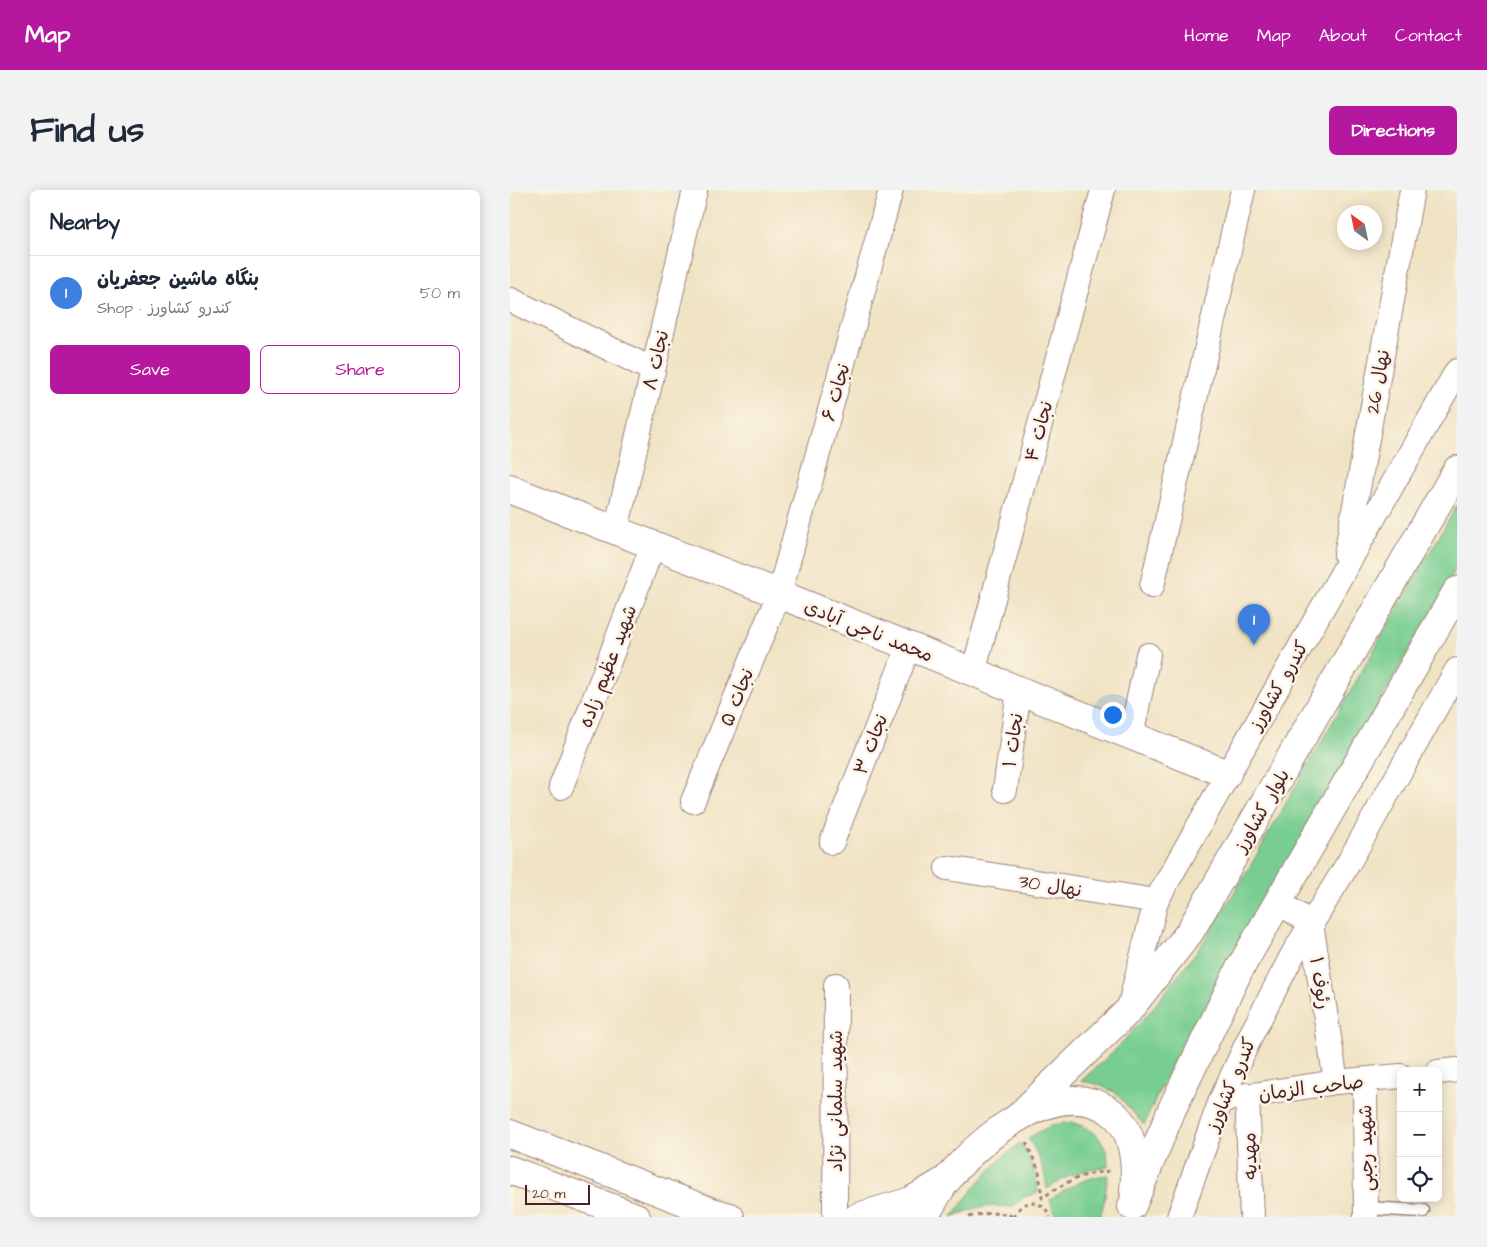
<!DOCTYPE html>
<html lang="en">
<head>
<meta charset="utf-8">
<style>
	body { margin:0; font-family:"Architects Daughter","Playpen Sans Arabic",sans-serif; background:#f2f2f3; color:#1f2937 }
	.controls { position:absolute; right:15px; bottom:15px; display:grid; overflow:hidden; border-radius:8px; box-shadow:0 2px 12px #0003 }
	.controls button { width:45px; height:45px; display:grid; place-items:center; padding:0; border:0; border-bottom:1px solid #e0e1e3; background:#fff; color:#1f2937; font:25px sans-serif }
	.compass { position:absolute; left:827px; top:15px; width:45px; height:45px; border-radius:50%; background:#fff; box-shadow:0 2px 12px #0003; rotate:327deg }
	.scale { position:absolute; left:15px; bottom:12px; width:65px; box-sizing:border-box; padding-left:5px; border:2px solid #4a1f2b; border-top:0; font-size:14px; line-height:18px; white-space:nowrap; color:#4a1f2b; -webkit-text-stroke:4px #fcf5e5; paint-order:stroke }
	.you { position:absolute; left:602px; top:524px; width:18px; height:18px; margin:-12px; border:4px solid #fff; border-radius:50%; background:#1a73e8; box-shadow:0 0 0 8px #1a73e833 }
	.badge { display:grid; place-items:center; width:32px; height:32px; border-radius:50%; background:#b5179e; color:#fff; font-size:16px; font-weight:700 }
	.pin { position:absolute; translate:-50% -41px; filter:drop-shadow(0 1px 2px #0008) }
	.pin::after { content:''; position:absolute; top:26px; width:18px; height:15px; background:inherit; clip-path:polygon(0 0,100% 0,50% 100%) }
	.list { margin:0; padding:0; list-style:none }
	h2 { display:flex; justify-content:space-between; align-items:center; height:65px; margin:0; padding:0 20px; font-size:21px }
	h2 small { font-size:16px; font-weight:400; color:#747a83 }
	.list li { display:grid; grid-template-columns:32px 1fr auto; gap:15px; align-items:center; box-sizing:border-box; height:75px; padding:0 20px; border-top:1px solid #e0e1e3 }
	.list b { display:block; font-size:19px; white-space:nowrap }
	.list p { margin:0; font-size:16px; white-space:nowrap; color:#747a83 }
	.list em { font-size:16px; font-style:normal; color:#747a83 }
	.actions { display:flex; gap:10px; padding:15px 20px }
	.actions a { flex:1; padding:11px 0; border:1px solid #b5179e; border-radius:8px; text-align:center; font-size:18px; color:#b5179e }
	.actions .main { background:#b5179e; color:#fff }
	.icon { flex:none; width:28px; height:28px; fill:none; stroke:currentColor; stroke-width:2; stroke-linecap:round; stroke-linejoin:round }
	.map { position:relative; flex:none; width:947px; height:1027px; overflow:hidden; border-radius:8px }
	header { display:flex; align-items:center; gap:30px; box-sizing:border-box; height:70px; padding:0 25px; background:#b5179e; color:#fff }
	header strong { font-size:24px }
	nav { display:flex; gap:28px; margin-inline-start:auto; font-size:18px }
	.intro { display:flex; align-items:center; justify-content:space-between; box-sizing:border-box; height:120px; padding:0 30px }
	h1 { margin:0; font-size:35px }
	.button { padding:12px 22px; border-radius:8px; background:#b5179e; color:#fff; font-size:18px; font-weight:700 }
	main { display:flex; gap:30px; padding:0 30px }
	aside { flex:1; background:#fff; border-radius:8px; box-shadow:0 2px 12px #0003 }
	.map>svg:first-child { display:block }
</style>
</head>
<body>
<header>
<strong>Map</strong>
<nav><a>Home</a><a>Map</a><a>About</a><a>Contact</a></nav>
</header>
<div class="intro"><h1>Find us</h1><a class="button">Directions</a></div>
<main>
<aside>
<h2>Nearby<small></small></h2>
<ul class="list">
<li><span class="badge" style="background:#3f7fe0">1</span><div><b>بنگاه ماشین جعفریان</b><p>Shop · کندرو کشاورز</p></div><em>50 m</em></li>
</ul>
<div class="actions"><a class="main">Save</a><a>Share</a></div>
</aside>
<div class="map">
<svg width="947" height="1027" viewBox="0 0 947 1027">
	<rect width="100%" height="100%" fill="#fcf5e5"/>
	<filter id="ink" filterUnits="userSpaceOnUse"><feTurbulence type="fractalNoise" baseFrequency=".02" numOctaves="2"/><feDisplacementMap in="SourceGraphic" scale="10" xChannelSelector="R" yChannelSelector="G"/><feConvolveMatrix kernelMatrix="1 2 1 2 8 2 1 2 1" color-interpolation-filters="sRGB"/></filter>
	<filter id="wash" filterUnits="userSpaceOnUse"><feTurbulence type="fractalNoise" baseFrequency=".0096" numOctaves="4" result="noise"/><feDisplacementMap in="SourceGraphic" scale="20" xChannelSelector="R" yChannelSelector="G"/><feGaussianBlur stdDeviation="1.12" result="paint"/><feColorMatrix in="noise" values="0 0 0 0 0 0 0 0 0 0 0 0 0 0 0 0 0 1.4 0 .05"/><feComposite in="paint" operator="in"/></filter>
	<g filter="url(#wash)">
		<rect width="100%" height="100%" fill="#f0e3c4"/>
		<g fill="#78ce92" stroke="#61765e">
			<path d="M947,315v62l-286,498 -27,60 -29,-33 -19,-8 -15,-3 34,-31 34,-37 54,-70 42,-68z"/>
			<path d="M561,932c8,3 16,5 22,10 10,7 16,23 15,35 -25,1 -41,9 -61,22 -2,-20 -9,-35 -19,-51l24,-13z"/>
			<path d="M510,953c11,16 17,31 18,50l-14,4 -12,10c-27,-3 -36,0 -60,10 20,-28 41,-53 68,-74z"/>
			<path d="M598,985l-4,27 -4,15h-44l-6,-17c18,-13 35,-23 58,-25z"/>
		</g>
	</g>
	<g filter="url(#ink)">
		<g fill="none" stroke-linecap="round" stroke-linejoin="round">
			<g stroke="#9d8178" stroke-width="15">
				<path id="lane" d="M856,1018l57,3"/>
			</g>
			<g stroke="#9d8178" stroke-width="26">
				<g id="street">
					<path d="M1,110l142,70"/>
					<path d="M106,340l79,-340"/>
					<path d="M836,365l66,-365"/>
					<path d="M642,396l91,-396"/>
					<path d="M463,483l130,-483"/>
					<path d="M621,546l17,-81"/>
					<path d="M51,597l92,-242"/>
					<path d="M495,600l14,-99"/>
					<path d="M183,611l86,-207 112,-404"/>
					<path d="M322,652l77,-196"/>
					<path d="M437,678l209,33"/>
					<path d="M768,712l33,21 25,159"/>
					<path d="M619,819l27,-108 301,-530"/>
					<path d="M928,882l19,-2"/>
					<path d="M855,890l1,137"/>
					<path d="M737,905l5,122"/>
					<path d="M711,910l115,-18 65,-6"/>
					<path d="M325,1027l1,-232"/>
					<path d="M669,1027l42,-117 31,-67 41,-79 56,-92 108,-192"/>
				</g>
			</g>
			<g stroke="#9d8178" stroke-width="30">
				<g id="secondary">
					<path d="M0,298l4,3 265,103 448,180"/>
					<path d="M0,944l202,78 18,5"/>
					<path d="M0,980l126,47"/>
					<path d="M348,1027l53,-16 37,-22"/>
				</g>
			</g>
			<g stroke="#9d8178" stroke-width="30">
				<g id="primary">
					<path d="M510,925l108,-104 61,-78 268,-463"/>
					<path d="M622,1016l40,-97 67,-139 218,-379"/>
					<path d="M414,1027c8,-13 15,-27 24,-39 34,-40 108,-104 162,-67 24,16 27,53 24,80"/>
				</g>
			</g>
			<g stroke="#9d8178" stroke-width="3" stroke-dasharray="4 4" stroke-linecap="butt">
				<path d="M516,952l13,29 3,27c23,-16 41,-25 69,-27"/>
				<path d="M459,1027c15,-4 31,-6 45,0"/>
				<path d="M504,1027c7,-19 29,-19 36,0"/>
			</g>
			<use href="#lane" stroke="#fff" stroke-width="12"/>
			<use href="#street" stroke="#fff" stroke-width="24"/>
			<use href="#secondary" stroke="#fff" stroke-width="28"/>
			<use href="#primary" stroke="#fff" stroke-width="28"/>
		</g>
	</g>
	<g text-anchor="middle" stroke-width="5" stroke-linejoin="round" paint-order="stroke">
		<g font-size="19" fill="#4a1f2b" stroke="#fcf5e5">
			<text transform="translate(145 170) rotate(-77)" y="7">نجات ۸</text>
			<text transform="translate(867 191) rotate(-80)" y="7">نهال 26</text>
			<text transform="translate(325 202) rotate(-74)" y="7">نجات ۶</text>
			<text transform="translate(528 241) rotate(-75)" y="7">نجات ۴</text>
			<text transform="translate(359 440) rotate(22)" y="7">محمد ناجی آبادی</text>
			<text transform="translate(97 476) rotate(-69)" y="7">شهید عظیم زاده</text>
			<text transform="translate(768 495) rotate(-60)" y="7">کندرو کشاورز</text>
			<text transform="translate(226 507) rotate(-68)" y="7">نجات ۵</text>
			<text transform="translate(502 550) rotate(-82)" y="7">نجات ۱</text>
			<text transform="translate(360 554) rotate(-69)" y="7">نجات ۳</text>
			<text transform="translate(751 620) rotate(-60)" y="7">بلوار کشاورز</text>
			<text transform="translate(541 695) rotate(9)" y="7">نهال 30</text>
			<text transform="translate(811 793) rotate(81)" y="7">رئوف ۱</text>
			<text transform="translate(720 894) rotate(-67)" y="7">کندرو کشاورز</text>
			<text transform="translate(801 897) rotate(-7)" y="7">صاحب الزمان</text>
			<text transform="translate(325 911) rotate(-90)" y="7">شهید سلمانی نژاد</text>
			<text transform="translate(855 958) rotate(-91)" y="7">شهید رجبی</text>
			<text transform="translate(739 966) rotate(-92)" y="7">مهدیه</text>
		</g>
	</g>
</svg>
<div class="controls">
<button>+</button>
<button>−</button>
<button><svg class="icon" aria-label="locate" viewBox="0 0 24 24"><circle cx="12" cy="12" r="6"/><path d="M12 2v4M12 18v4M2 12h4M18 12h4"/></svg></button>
</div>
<svg class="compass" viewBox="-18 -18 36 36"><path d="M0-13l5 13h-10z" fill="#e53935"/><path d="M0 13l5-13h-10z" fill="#747a83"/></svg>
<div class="scale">20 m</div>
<div class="you"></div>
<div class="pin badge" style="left:744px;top:455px;background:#3f7fe0">1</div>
</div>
</main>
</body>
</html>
